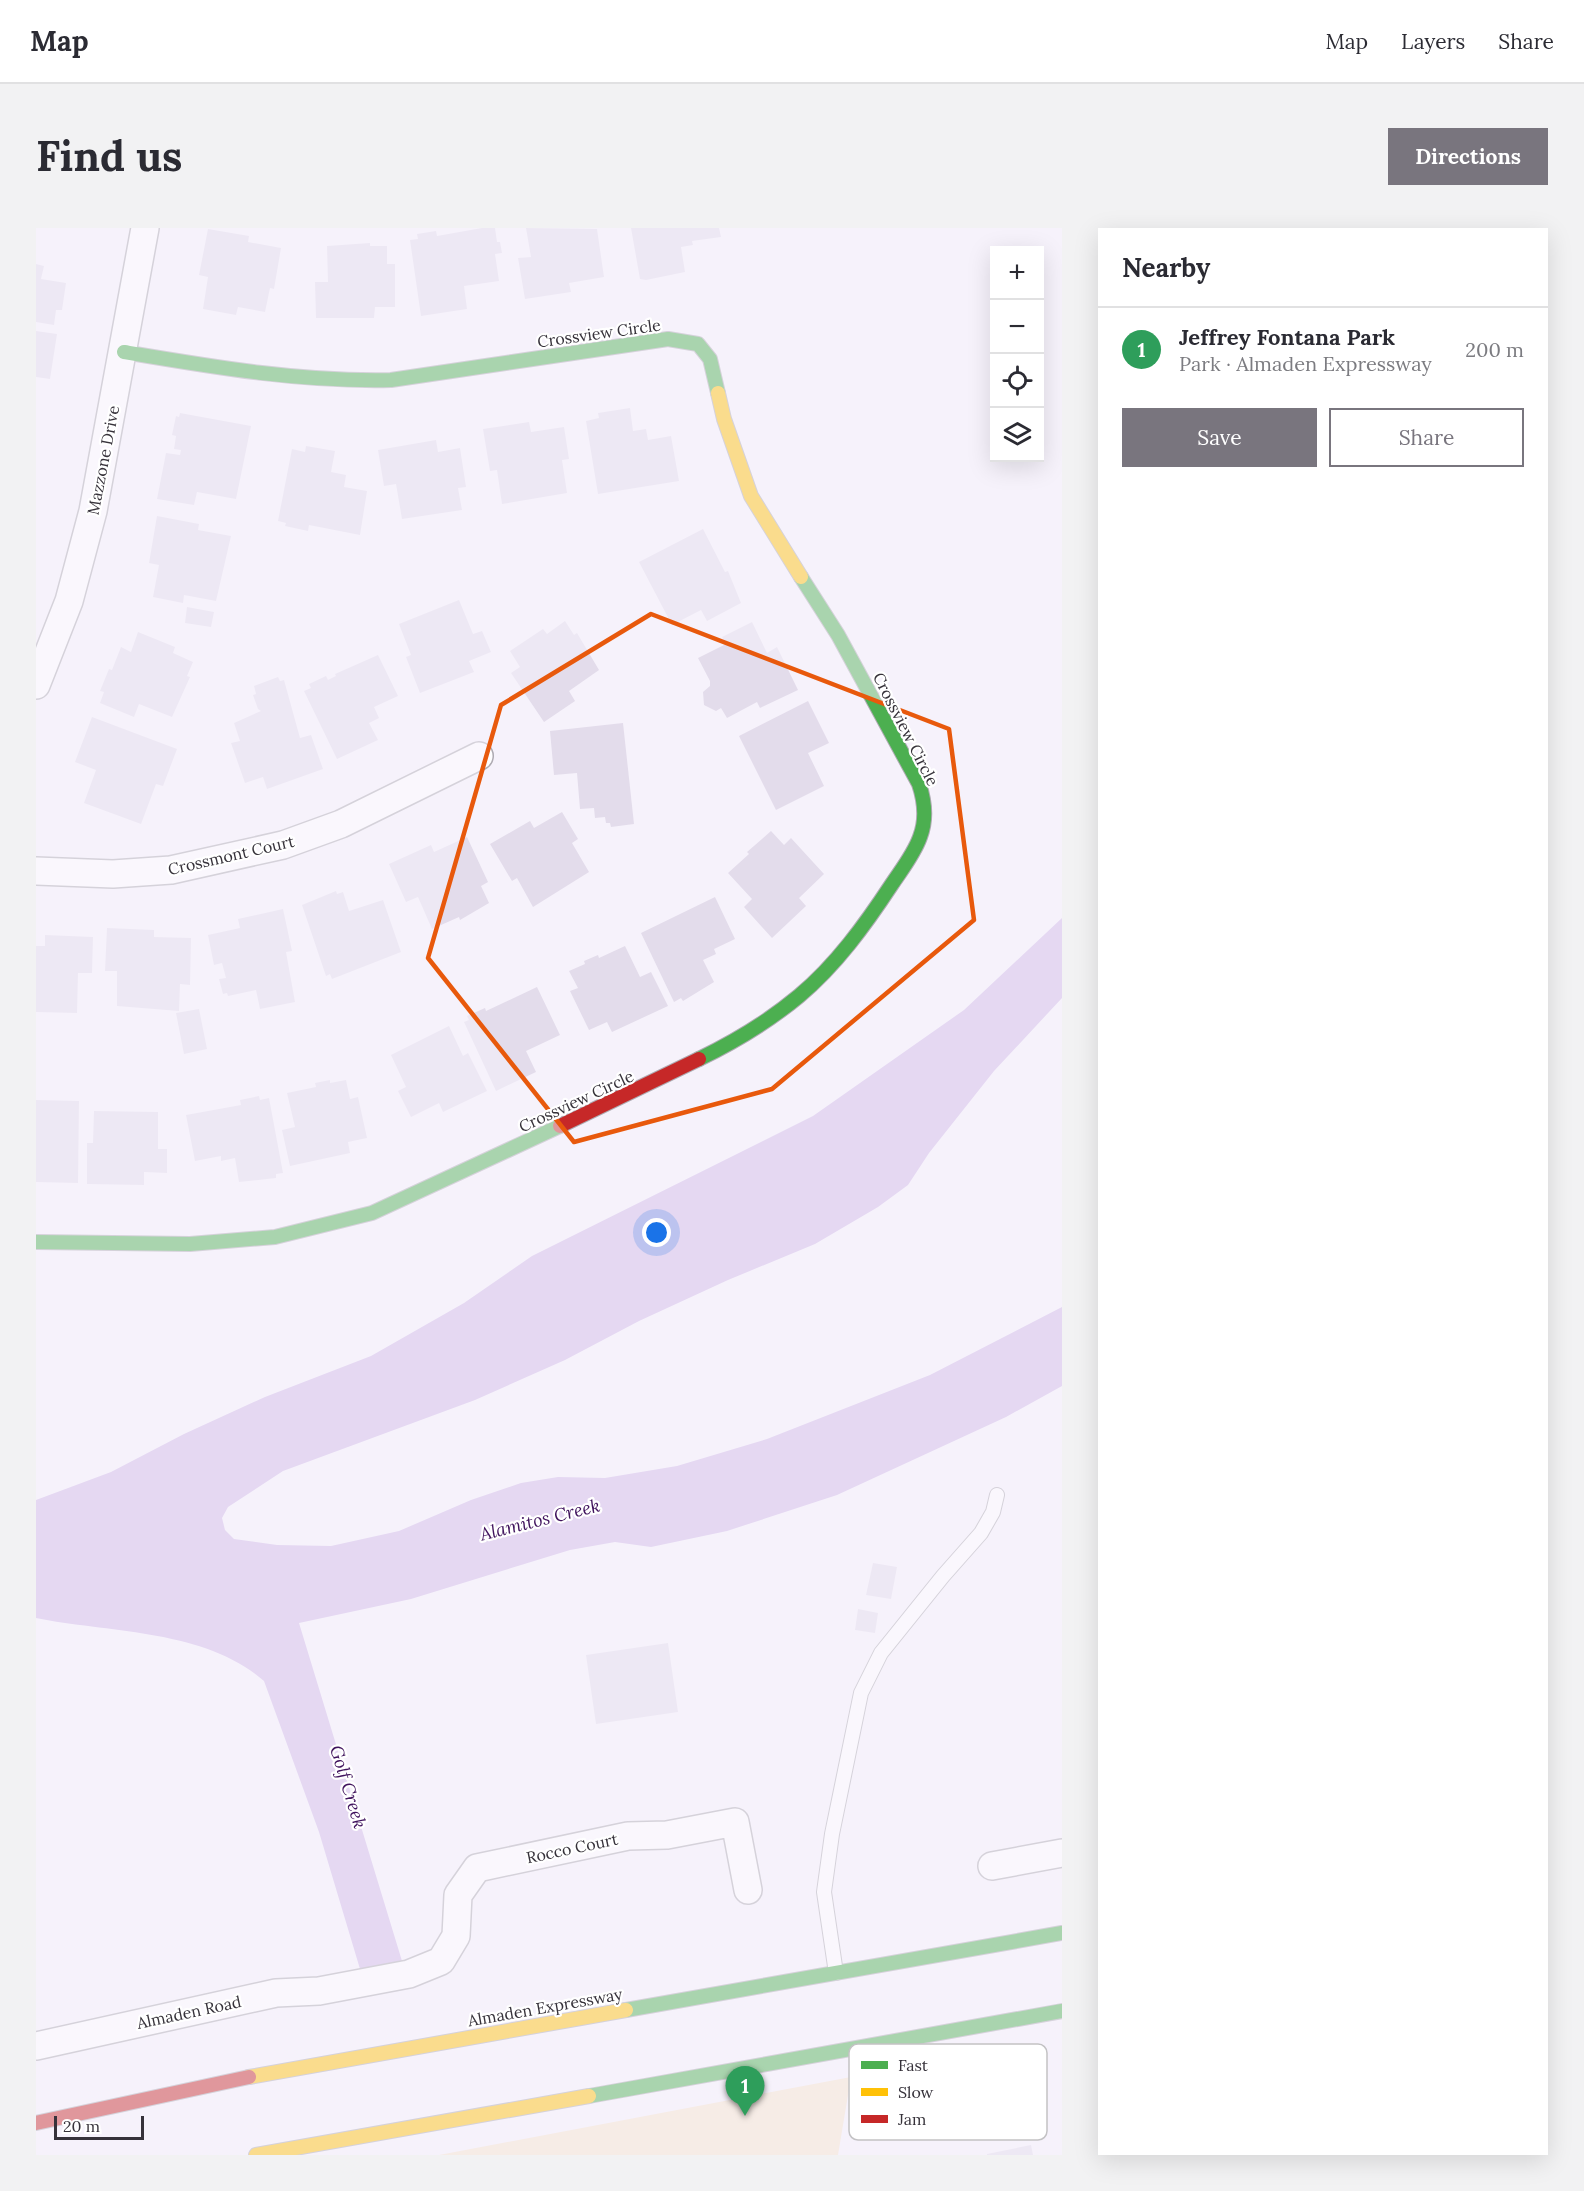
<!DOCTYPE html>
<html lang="en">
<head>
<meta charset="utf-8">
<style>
	body { margin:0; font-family:Lora,serif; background:#f2f2f3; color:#2b2b33 }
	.controls { position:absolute; right:18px; top:18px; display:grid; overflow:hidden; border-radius:0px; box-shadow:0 6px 24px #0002 }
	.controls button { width:54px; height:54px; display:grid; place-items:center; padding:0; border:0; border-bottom:2px solid #e1e1e2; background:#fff; color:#2b2b33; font:30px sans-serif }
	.scale { position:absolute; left:18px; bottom:15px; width:90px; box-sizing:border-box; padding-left:6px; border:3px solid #36323a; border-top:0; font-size:16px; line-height:21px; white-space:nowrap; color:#36323a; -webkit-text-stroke:4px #fff; paint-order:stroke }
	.you { position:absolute; left:621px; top:1005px; width:21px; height:21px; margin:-15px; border:4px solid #fff; border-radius:50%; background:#1a73e8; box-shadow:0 0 0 9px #1a73e833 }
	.badge { display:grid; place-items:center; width:39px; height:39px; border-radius:50%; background:#79757e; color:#fff; font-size:20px; font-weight:700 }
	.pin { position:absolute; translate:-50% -50px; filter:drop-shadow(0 2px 3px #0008) }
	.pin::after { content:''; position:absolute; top:32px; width:21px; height:18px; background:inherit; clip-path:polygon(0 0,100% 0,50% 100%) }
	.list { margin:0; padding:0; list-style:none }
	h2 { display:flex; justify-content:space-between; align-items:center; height:78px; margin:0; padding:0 24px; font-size:26px }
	h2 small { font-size:20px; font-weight:400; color:#7c7c81 }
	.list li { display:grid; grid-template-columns:39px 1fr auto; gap:18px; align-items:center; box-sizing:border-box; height:84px; padding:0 24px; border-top:2px solid #e1e1e2 }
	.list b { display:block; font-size:22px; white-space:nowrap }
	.list p { margin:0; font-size:20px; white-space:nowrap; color:#7c7c81 }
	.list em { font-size:20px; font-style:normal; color:#7c7c81 }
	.actions { display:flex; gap:12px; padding:18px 24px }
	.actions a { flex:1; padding:14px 0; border:2px solid #79757e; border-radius:0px; text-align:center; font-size:21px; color:#79757e }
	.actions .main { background:#79757e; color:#fff }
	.icon { flex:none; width:33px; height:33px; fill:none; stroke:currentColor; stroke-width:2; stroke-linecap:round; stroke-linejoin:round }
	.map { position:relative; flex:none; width:1026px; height:1927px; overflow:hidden; border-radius:0px }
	header { display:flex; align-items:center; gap:36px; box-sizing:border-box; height:84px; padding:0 30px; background:#fff; border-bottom:2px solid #e1e1e2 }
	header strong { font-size:28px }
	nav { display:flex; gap:33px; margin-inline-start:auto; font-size:21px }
	.intro { display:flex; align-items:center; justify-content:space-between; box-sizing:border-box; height:144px; padding:0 36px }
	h1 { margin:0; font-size:42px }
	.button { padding:15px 27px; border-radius:0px; background:#79757e; color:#fff; font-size:21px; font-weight:700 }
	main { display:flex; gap:36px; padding:0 36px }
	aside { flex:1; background:#fff; border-radius:0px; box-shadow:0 6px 24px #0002 }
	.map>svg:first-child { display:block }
</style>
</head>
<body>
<header>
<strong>Map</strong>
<nav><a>Map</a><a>Layers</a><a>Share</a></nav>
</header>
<div class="intro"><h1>Find us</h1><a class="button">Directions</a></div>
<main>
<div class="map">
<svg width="1026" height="1927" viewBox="0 0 1026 1927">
	<rect width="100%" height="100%" fill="#f6f2fb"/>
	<path fill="#f6e4cd" d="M815,1849l-13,78h-399z"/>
	<path fill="#d0b8e7" d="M1026,690v80l-68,73 -65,82 -21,32 -30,22 -63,37 -87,36 -89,41 -74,39 -90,40 -192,71 -55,36 -6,11 3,12 9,9 43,6 54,1 68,-15 72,-31 50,-17 37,-6 47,1 72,-12 90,-27 163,-64 132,-68v79l-56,31 -169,78 -110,36 -76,16 -36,-5 -45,8 -159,49 -112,24 103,338 -42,8 -41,-137 -55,-151c-59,-52 -154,-48 -228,-63v-118l75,-28 73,-38 81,-37 106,-41 93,-53 68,-47 281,-140 151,-106z"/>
	<g fill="#e3dceb">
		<path d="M446,0h13l2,14h3l2,11 -7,1 4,27 -35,5 3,23 -46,7 -11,-76 8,-1 -1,-5 19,-3 1,5z"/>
		<path d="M490,0l71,1 7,48 -35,6 2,9 -46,7 -7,-41 13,-1z"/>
		<path d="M595,0h88l2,9 -29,4 1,4 -12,2 4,25 -39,8 -6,-1z"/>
		<path d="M172,1l41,7 -1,6 33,6 -7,41 -4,-1 -5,24 -27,-5 -2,8 -33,-6 5,-32 -9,-2z"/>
		<path d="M334,15v3h17v18h8v43h-20l-1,11h-58l-1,-36h13l-1,-36z"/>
		<path d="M0,36l8,2 -3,13 25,4 -4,27h-6l-2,15 -18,-3z"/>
		<path d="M0,103l21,3 -7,45 -14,-2z"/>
		<path d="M594,180l3,23 13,-2 2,11 23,-4 8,45 -81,13 -12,-73 13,-3 -1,-5z"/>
		<path d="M144,185l71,13 -15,73 -39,-7 -3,13 -37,-6 9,-46 14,2 1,-5 -7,-1 2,-13 -4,-1 4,-19 3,1z"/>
		<path d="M493,194l2,10 33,-5 5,32 -7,1 5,33 -65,11 -5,-34 -7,1 -7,-42z"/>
		<path d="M400,212l2,12 22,-4 6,39 -8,1 4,22 -60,9 -6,-35 -12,2 -6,-36z"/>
		<path d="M270,218l29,5 -4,21 15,3 -2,12 23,4 -7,44 -51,-10 -1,6 -23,-5 1,-3 -8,-2 14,-72 13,3z"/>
		<path d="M121,288l42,8 -1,6 33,6 -15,65 -32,-6 -1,8 -30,-6 6,-32 -10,-2z"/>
		<path d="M667,301l22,43 3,-1 13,32 -34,18 -6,-11 -29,15 -33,-63z"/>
		<path d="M423,372l14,34 9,-3 9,21 -22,9 5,11 -54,21 -14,-36 5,-2 -12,-31z"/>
		<path d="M151,379l27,5 -3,15 -26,-4z"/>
		<path d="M529,393l9,14 3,-2 22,37 -30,21 6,10 -31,21 -33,-49 9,-6 -10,-16 33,-22 4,5z"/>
		<path d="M716,394l15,31 10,-6 21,43 -38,18 -3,-6 -30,16 -6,-10 -5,3 -12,-6 -1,-13 7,-6v-5l-12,-23 28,-14 -4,-7z"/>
		<path d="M102,404l37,15 -2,6 20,9 -6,14 3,1 -18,40 -33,-13 -5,13 -34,-14 4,-11 -4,-1 9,-22 3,1 9,-23 10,5z"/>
		<path d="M342,427l20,41 -24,11 5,11 -10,5 9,17 -41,19 -33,-68 7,-3 -2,-4 17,-8 2,4 8,-4 -1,-2z"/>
		<path d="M242,449l2,4 4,-1 16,58 11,-3 12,34 -56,20 -4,-12 -18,6 -14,-40 9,-2 -6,-18 27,-12 -3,-2 -5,-14 3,-1 -2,-8z"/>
		<path d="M772,473l21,42 -21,10 16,33 -48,24 -37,-74z"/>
		<path d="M56,489l85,32 -14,37 -7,-2 -15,40 -57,-21 12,-33 -21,-8z"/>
		<path d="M587,495l11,101 -23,3 -1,-4h-4l-1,-6 -10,1 -1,-10 -14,1 -3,-36 -23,2 -4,-44z"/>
		<path d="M526,584l16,27 -6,4 17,29 -56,35 -16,-29 -5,3 -22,-37 40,-23 4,7z"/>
		<path d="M735,603l13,14 7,-7 33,36 -25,24 7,8 -34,32 -28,-31 8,-8 -24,-26 21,-19 -2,-2z"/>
		<path d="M431,609l21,45 -7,4 8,17 -29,17 -1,-3 -27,12 -14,-32 -12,5 -17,-38 42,-19 3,7z"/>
		<path d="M300,663l1,3 6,-2 6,19 34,-11 18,52 -69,27 -2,-5 -4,2 -24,-71z"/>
		<path d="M679,669l20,42 -21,10 2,5 -13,6 11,22 -31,19 -2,-3 -7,4 -33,-69z"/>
		<path d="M247,681l9,42 -6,1 9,50 -35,7 -4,-19 -28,6 -1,-3 -4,1 -4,-15 7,-1 -4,-15 -8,2 -6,-30 32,-7 -2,-9z"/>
		<path d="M71,700l47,2v7l37,1 -1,47 -10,-1 -1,27 -62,-5v-35h-12z"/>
		<path d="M9,707l48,2 -1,36h-14l-1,40 -41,-1v-66h9z"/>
		<path d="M589,718l15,31 11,-5 17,34 -56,26 -5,-10 -18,8 -19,-39 8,-3 -9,-17 16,-7 -1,-3 14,-6 1,3z"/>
		<path d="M501,759l23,48 -34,16 10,21 -40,19 -32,-69 5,-2 -2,-4 18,-8 1,3z"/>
		<path d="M163,781l8,40 -23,5 -8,-41z"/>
		<path d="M413,798l14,30 5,-3 19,38 -44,21 -4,-9 -28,14 -13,-26 8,-4 -15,-32z"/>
		<path d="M294,852v3l16,-3 4,19 8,-2 9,41 -19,4 2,11 -60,13 -8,-36 13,-3 -8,-34 29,-6 -1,-4z"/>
		<path d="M223,868l1,4 9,-2 14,75 -7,1v4l-37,4 -4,-24 -14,3v-5l-26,5 -9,-46 55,-10 -1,-5z"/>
		<path d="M0,872l43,1 -1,82 -42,-1z"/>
		<path d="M58,883l64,1v37h9v24l-23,-1v13l-57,-1v-41h6z"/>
		<path d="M837,1335l24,4 -6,32 -25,-4z"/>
		<path d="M822,1381l20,4 -3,20 -20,-3z"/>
		<path d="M632,1415l10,69 -82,12 -10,-69z"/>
		<path d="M995,1917l2,10h-46v-1z"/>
	</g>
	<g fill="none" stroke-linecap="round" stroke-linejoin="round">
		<g stroke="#aeabb2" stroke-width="16">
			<path id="lane" d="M800,1745l-12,-81 8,-58 29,-141 20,-40 62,-77 38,-43 12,-21 4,-17"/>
		</g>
		<g stroke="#aeabb2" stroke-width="30">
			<g id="street">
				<path d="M0,457l33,-84 24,-90 52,-283"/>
				<path d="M0,643l77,3 58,-4 112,-25 58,-21 138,-68"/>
				<path d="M956,1638l70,-13"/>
				<path d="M0,1818l240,-53 43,-2 90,-17 32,-13 15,-25 2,-41 19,-27 151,-32 39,-1 68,-13 13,68"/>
			</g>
		</g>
		<g stroke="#aeabb2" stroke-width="16">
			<g id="fast">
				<path d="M88,124c89,15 176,30 267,28l277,-41 30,5 12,15 8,34"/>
				<path d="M663,831c35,-17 70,-38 100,-63 37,-31 66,-71 93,-112 10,-15 22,-30 28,-47 7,-18 5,-35 -1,-53l-81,-149 -37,-58"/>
				<path d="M0,1014l154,2 85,-7 97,-24 188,-87"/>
				<path d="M590,1782l436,-77"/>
				<path d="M553,1868l473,-85"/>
			</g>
		</g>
		<g stroke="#aeabb2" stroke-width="16">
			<g id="slow">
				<path d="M682,165l6,26 27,77 50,81"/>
				<path d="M213,1849l377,-67"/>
				<path d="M220,1927l333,-59"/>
			</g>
		</g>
		<g stroke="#aeabb2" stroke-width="16">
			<g id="jam">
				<path d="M524,898l139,-67"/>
				<path d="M0,1895l213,-46"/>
			</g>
		</g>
		<use href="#lane" stroke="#fefdfe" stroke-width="14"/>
		<use href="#street" stroke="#fefdfe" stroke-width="27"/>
		<use href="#fast" stroke="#4caf50" stroke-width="14"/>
		<use href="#slow" stroke="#ffc107" stroke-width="14"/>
		<use href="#jam" stroke="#c62828" stroke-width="14"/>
	</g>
	<path d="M0 0H1026V1927H0ZM615,386l298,115 25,191 -202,169 -198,53 -146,-184 73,-253z" fill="#f6f2fb" fill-opacity=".55" fill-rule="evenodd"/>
	<path fill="none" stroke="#e8590c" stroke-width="4.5" stroke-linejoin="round" d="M615,386l298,115 25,191 -202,169 -198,53 -146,-184 73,-253z"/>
	<g text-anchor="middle" stroke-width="4.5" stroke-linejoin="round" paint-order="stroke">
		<g font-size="16" fill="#36323a" stroke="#fff">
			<text transform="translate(563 105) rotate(-8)" y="6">Crossview Circle</text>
			<text transform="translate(67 232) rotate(-79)" y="6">Mazzone Drive</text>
			<text transform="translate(870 501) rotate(63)" y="6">Crossview Circle</text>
			<text transform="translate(195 627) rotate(-13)" y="6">Crossmont Court</text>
			<text transform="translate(540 873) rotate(-25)" y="6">Crossview Circle</text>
			<text transform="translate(536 1620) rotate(-12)" y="6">Rocco Court</text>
			<text transform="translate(509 1779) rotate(-10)" y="6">Almaden Expressway</text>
			<text transform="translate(153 1784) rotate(-12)" y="6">Almaden Road</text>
		</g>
		<g font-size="18" font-style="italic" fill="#40135d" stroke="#fff">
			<text transform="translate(504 1292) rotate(-14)" y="6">Alamitos Creek</text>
			<text transform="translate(312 1559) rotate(73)" y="6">Golf Creek</text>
		</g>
	</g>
	<rect x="813" y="1816" width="198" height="96" rx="9" fill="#fff" stroke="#c3c2c4" stroke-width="1.5"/>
	<rect x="825" y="1833" width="27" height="8" fill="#4caf50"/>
	<rect x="825" y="1860" width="27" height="8" fill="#ffc107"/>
	<rect x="825" y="1887" width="27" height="8" fill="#c62828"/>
	<g font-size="16" fill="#36323a">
		<text x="862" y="1843">Fast</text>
		<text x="862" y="1870">Slow</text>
		<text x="862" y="1897">Jam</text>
	</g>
</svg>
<div class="controls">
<button>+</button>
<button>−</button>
<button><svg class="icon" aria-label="locate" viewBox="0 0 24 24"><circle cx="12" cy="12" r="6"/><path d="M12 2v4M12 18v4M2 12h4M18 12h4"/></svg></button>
<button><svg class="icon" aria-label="layers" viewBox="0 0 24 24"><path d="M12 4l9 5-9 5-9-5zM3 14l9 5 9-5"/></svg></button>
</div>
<div class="scale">20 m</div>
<div class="you"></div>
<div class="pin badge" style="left:709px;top:1888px;background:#2e9e5b">1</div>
</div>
<aside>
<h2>Nearby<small></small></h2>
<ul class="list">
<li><span class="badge" style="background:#2e9e5b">1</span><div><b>Jeffrey Fontana Park</b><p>Park · Almaden Expressway</p></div><em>200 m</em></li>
</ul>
<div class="actions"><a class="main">Save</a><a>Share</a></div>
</aside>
</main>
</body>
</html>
